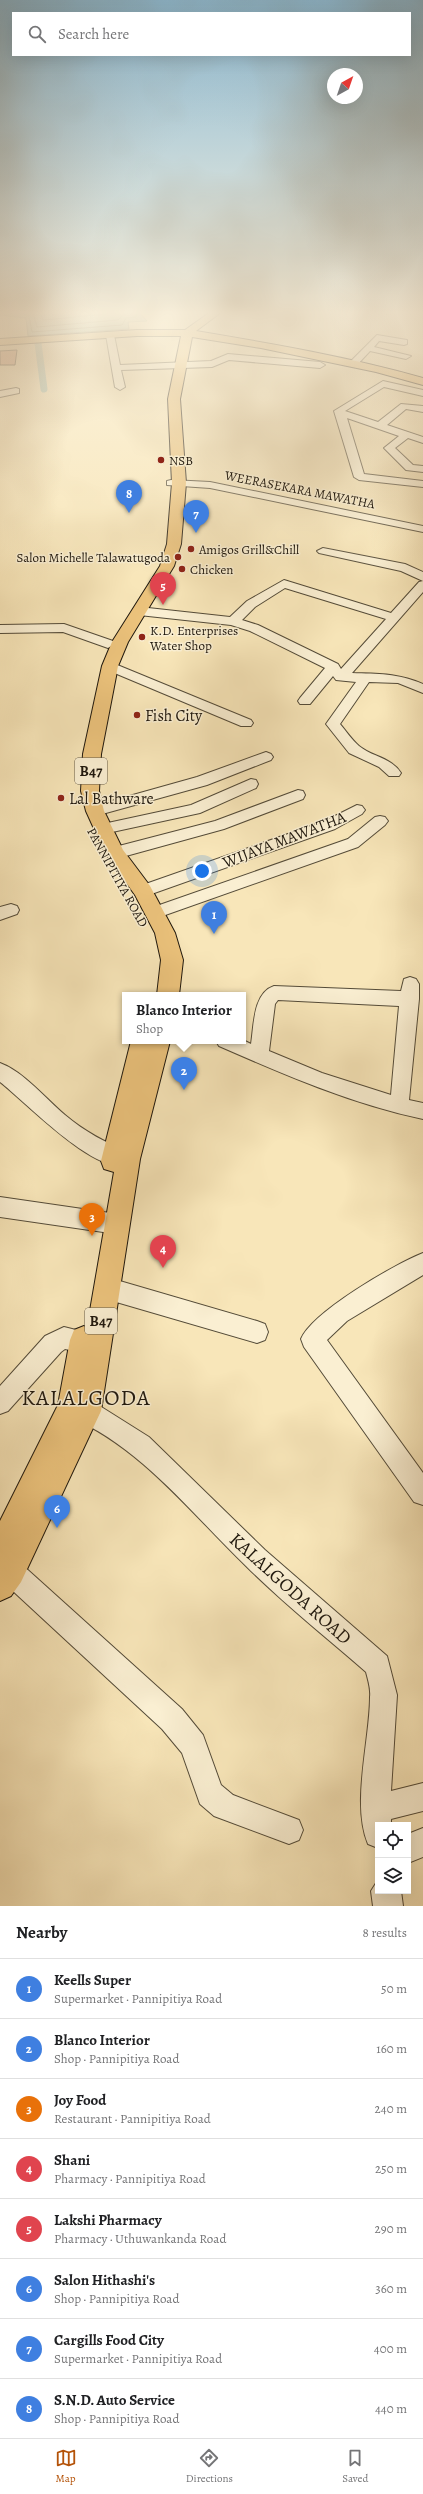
<!DOCTYPE html>
<html lang="en">
<head>
<meta charset="utf-8">
<style>
	body { margin:0; font-family:Alegreya,serif; background:#f6f6f6; color:#202124 }
	.controls { position:absolute; right:12px; bottom:12px; display:grid; overflow:hidden; border-radius:0px; box-shadow:0 4px 16px #0002 }
	.controls button { width:36px; height:36px; display:grid; place-items:center; padding:0; border:0; border-bottom:1px solid #e0e0e0; background:#fff; color:#202124; font:20px sans-serif }
	.compass { position:absolute; left:327px; top:68px; width:36px; height:36px; border-radius:50%; background:#fff; box-shadow:0 4px 16px #0002; rotate:40deg }
	.you { position:absolute; left:202px; top:871px; width:14px; height:14px; margin:-10px; border:3px solid #fff; border-radius:50%; background:#1a73e8; box-shadow:0 0 0 6px #1a73e833 }
	.badge { display:grid; place-items:center; width:26px; height:26px; border-radius:50%; background:#b45309; color:#fff; font-size:13px; font-weight:700 }
	.pin { position:absolute; translate:-50% -33px; filter:drop-shadow(0 1px 2px #0008) }
	.pin::after { content:''; position:absolute; top:21px; width:14px; height:12px; background:inherit; clip-path:polygon(0 0,100% 0,50% 100%) }
	.popup { position:absolute; left:122px; top:992px; width:124px; height:52px; box-sizing:border-box; display:grid; place-content:center; border-radius:0px; background:#fff; filter:drop-shadow(0 1px 3px #0005); font-size:13px; white-space:nowrap; color:#757577 }
	.popup b { font-size:15px; color:#202124 }
	.popup::after { content:''; position:absolute; left:50%; top:100%; margin-left:-8px; border:8px solid transparent; border-top-color:#fff }
	.list { margin:0; padding:0; list-style:none }
	h2 { display:flex; justify-content:space-between; align-items:center; height:52px; margin:0; padding:0 16px; font-size:17px }
	h2 small { font-size:13px; font-weight:400; color:#757577 }
	.list li { display:grid; grid-template-columns:26px 1fr auto; gap:12px; align-items:center; box-sizing:border-box; height:60px; padding:0 16px; border-top:1px solid #e0e0e0 }
	.list b { display:block; font-size:15px; white-space:nowrap }
	.list p { margin:0; font-size:13px; white-space:nowrap; color:#757577 }
	.list em { font-size:13px; font-style:normal; color:#757577 }
	.icon { flex:none; width:22px; height:22px; fill:none; stroke:currentColor; stroke-width:2; stroke-linecap:round; stroke-linejoin:round }
	.map { position:relative; flex:none; width:423px; height:1906px; overflow:hidden }
	.search { position:absolute; background:#fff; box-shadow:0 4px 16px #0002; left:12px; right:12px; top:12px; height:44px; display:flex; align-items:center; gap:10px; box-sizing:border-box; padding:0 14px; border-radius:0px; color:#757577; font-size:15px }
	.sheet { height:532px; background:#fff }
	nav { display:flex; justify-content:space-around; align-items:center; box-sizing:border-box; height:56px; border-top:1px solid #e0e0e0; background:#fff; font-size:11px; color:#757577 }
	nav a { display:grid; justify-items:center; gap:2px }
	nav .on { color:#b45309 }
	.map>svg:first-child { display:block }
</style>
</head>
<body>
<div class="map">
<svg width="423" height="1906" viewBox="0 0 423 1906">
	<rect width="100%" height="100%" fill="#f8e6b9"/>
	<filter id="stains"><feTurbulence type="fractalNoise" baseFrequency=".005" numOctaves="4"/><feColorMatrix values="0 0 0 0 .2 0 0 0 0 .09 0 0 0 0 .02 0 0 0 .5 -.17"/></filter>
	<radialGradient id="worn" r=".72"><stop offset=".6" stop-color="#630" stop-opacity="0"/><stop offset="1" stop-color="#630" stop-opacity=".3"/></radialGradient>
	<path fill="#9dbfb2" stroke="#6a7c70" d="M0,313h140l7,8 -19,1 1,7 -101,7 -2,-18 -26,-3z"/>
	<g fill="none" stroke-linecap="round" stroke-linejoin="round">
		<g stroke="#5e6b60" stroke-width="1">
			<path d="M20,313l9,3 3,16 90,-7 4,-7 10,-1 1,-4"/>
			<path d="M33,313l4,14 81,-7 6,-6 7,-1"/>
			<path d="M40,313l3,7 74,-7"/>
		</g>
		<path stroke="#9dbfb2" stroke-width="7" d="M38,343l6,46"/>
	</g>
	<path fill="#d69878" stroke="#1e170d" d="M17,350l-2,15h-15v-14z"/>
	<g fill="none" stroke-linecap="round" stroke-linejoin="round">
		<g stroke="#544b38" stroke-width="2">
			<g id="minor">
				<path d="M110,332l4,3 6,30 91,-4 17,-7 92,8 5,3 -5,3 -91,-8 -17,7 -91,3 4,17 -5,3 -5,-3 -9,-52z"/>
				<path d="M377,335l30,5v4l-3,1 -25,-4 -5,6 37,9 -5,3 -36,-8 -14,15h-6v-4z"/>
				<path d="M383,381l40,9v6l-39,-9 -39,24 33,11 23,-18 22,2v6l-17,-3 -19,16 36,12v6l-15,-5 -13,10 18,17 10,1v6l-17,-2 -22,-22 15,-12 -52,-18 17,56 59,7v6l-64,-7 -5,-3 -20,-66z"/>
				<path d="M16,388l3,1v4l-19,4v-6z"/>
				<path d="M171,480l39,2 213,44v6l-213,-44 -43,-3v-4z"/>
				<path d="M323,548l82,16 18,8v9l-22,-10 -82,-18 -2,-2z"/>
				<path d="M284,580l107,33 28,-31 4,-1v11l-71,81c26,1 45,0 71,11v9l-25,-10 -29,-1 -29,42c6,7 12,16 19,22 13,11 32,11 42,27l-2,3h-10l-10,-9 -30,-14 -23,-29 30,-42 -20,-2 -3,-4 -23,28h-10l-2,-3 2,-3 25,-30 -75,-37 -19,-6 -92,-10 -6,-4 6,-4 91,10 17,-16zM285,588l101,31 -45,50 -3,-5 -80,-39 -16,-5 13,-13z"/>
				<path d="M64,624l49,17 1,3 -6,4 -45,-16 -63,1v-8z"/>
				<path d="M110,662l141,58 2,3 -2,3h-10l-136,-57 -2,-3 2,-3z"/>
				<path d="M266,752l5,2 2,3 -2,3 -64,25 -112,31 -5,-1 -3,-4 3,-4 107,-30z"/>
				<path d="M251,779l5,1 2,4 -2,4 -56,25 -97,21 -5,-1 -3,-4 3,-4 5,-1 88,-19z"/>
				<path d="M298,790l5,1 2,4 -2,4 -79,30 -109,30 -6,-2 -2,-4 2,-4 6,-2 100,-26z"/>
				<path d="M357,805l5,1 3,4 -3,4 -27,15 -192,68 -6,-2 -2,-4 2,-4 188,-66z"/>
				<path d="M380,816l5,1 3,4 -3,4 -27,22 -204,72 -6,-2 -2,-4 2,-4 200,-70 27,-22z"/>
				<path d="M11,904l6,2 2,4 -2,4 -17,6v-13z"/>
				<path d="M410,977l6,2 3,5v15l-10,101 14,3v16c-71,-15 -138,-44 -204,-73l-3,-5 27,-1 8,4c3,-19 2,-51 23,-58l127,5 3,-12zM278,1000l121,6 -8,89 -69,-22 -53,-22 6,-47z"/>
				<path d="M0,1063c24,9 45,35 65,52 20,17 41,28 66,38l3,6 -3,6c-34,13 -105,-63 -131,-83z"/>
				<path d="M0,1197l117,17 7,3 3,7 -3,7 -7,3 -117,-17z"/>
				<path d="M423,1253v22l-76,46 -20,19 96,133v32l-9,-3 -110,-155 -3,-8c11,-27 94,-75 122,-86z"/>
				<path d="M106,1277l151,44 8,3 3,8 -3,8 -8,3 -151,-44 -8,-3 -3,-8 3,-8z"/>
				<path d="M64,1327l28,7 3,8 -3,8 -8,3 -19,-4 -4,3 -53,59 -8,3v-28l45,-50z"/>
				<path d="M78,1397l17,6 54,34 116,113 122,106 10,39 -6,96 32,-8v28l-32,8v6h-13v23l-10,-4c-17,-40 2,-104 2,-147 1,-8 -2,-17 -4,-25 -40,-35 -82,-68 -120,-106 -55,-53 -105,-119 -176,-149l-4,-8 4,-8z"/>
				<path d="M10,1558l9,4 163,147 21,26 18,50 12,10 66,25 4,10 -4,10 -10,4 -75,-28 -14,-12 -18,-51 -20,-24 -161,-149v-18z"/>
				<path d="M423,1828v29l-15,6v-29z"/>
				<path d="M378,1880v11h23l2,15h-30l-2,-15z"/>
			</g>
		</g>
		<g stroke="#1e170d" stroke-width="2">
			<g id="major">
				<path d="M209,313h11l-24,18c77,13 153,26 227,47v7l-47,-13 -115,-24 -69,-11 -12,62 6,84 -5,61 -7,22 -46,76 -10,24 -17,88 -2,37 5,20 19,39 27,36 25,47 8,27 -4,35h-22l4,-35 -6,-27 -20,-38 -30,-42 -19,-42 -5,-20 2,-37 19,-88 10,-24 48,-76 7,-22 5,-61 -4,-84 13,-63h-44l-137,9v-6l137,-9h48z"/>
				<path d="M131,1041h39l-30,118 -39,252 -80,171 -10,14 -11,5v-80l58,-116 12,-65 4,-10 10,-4 3,2 27,-156 -10,-3 -3,-8z"/>
			</g>
		</g>
		<use href="#minor" fill="#faefd2" fill-rule="evenodd"/>
		<use href="#major" fill="#ecc37c" fill-rule="evenodd"/>
	</g>
	<linearGradient id="sky" x2="0" y2="1"><stop stop-color="#8ab8d2"/><stop offset="0.54" stop-color="#fcf4e0"/><stop offset="1" stop-color="#fcf4e0" stop-opacity="0"/></linearGradient>
	<rect width="423" height="579" fill="url(#sky)"/>
	<g fill="#8f2418" stroke="#faefd2" stroke-width="1.5">
		<circle cx="161" cy="460" r="4"/>
		<circle cx="191" cy="549" r="4"/>
		<circle cx="178" cy="557" r="4"/>
		<circle cx="182" cy="569" r="4"/>
		<circle cx="142" cy="637" r="4"/>
		<circle cx="137" cy="715" r="4"/>
		<circle cx="61" cy="798" r="4"/>
	</g>
	<g text-anchor="middle" stroke-width="3" stroke-linejoin="round" paint-order="stroke">
		<g font-size="13" fill="#1e170d" stroke="#faefd2" text-anchor="start">
			<text x="169" y="465">NSB</text>
			<text x="199" y="554">Amigos Grill&amp;Chill</text>
			<text x="170" y="562" text-anchor="end">Salon Michelle Talawatugoda</text>
			<text x="190" y="574">Chicken</text>
			<text x="150" y="635">K.D. Enterprises<tspan x="150" dy="15">Water Shop</tspan></text>
		</g>
		<g font-size="13" fill="#1e170d" stroke="#faefd2">
			<text transform="translate(300 489) rotate(11)" y="5">WEERASEKARA MAWATHA</text>
			<text transform="translate(118 877) rotate(61)" y="5">PANNIPITIYA ROAD</text>
		</g>
		<g fill="#faefd2" stroke="#605848" stroke-width="1">
			<rect x="75" y="758" width="32" height="26" rx="3"/>
			<rect x="85" y="1308" width="32" height="26" rx="3"/>
		</g>
		<g font-size="15" font-weight="bold" fill="#1e170d">
			<text x="91" y="776">B47</text>
			<text x="101" y="1326">B47</text>
		</g>
		<g font-size="16" fill="#1e170d" stroke="#faefd2" text-anchor="start">
			<text x="145" y="721">Fish City</text>
			<text x="69" y="804">Lal Bathware</text>
		</g>
		<g font-size="16" fill="#1e170d" stroke="#faefd2">
			<text transform="translate(284 839) rotate(-21)" y="6">WIJAYA MAWATHA</text>
		</g>
		<g font-size="19" fill="#1e170d" stroke="#faefd2">
			<text transform="translate(291 1588) rotate(42)" y="7">KALALGODA ROAD</text>
		</g>
		<g font-size="22" letter-spacing="1" fill="#1e170d" stroke="#faefd2">
			<text x="86" y="1405">KALALGODA</text>
		</g>
	</g>
	<rect width="100%" height="100%" filter="url(#stains)"/>
	<rect width="100%" height="100%" fill="url(#worn)"/>
</svg>
<div class="controls">
<button><svg class="icon" aria-label="locate" viewBox="0 0 24 24"><circle cx="12" cy="12" r="6"/><path d="M12 2v4M12 18v4M2 12h4M18 12h4"/></svg></button>
<button><svg class="icon" aria-label="layers" viewBox="0 0 24 24"><path d="M12 4l9 5-9 5-9-5zM3 14l9 5 9-5"/></svg></button>
</div>
<svg class="compass" viewBox="-18 -18 36 36"><path d="M0-13l5 13h-10z" fill="#e53935"/><path d="M0 13l5-13h-10z" fill="#757577"/></svg>
<div class="you"></div>
<div class="pin badge" style="left:214px;top:934px;background:#3f7fe0">1</div>
<div class="pin badge" style="left:184px;top:1090px;background:#3f7fe0">2</div>
<div class="popup"><b>Blanco Interior</b>Shop</div>
<div class="pin badge" style="left:92px;top:1236px;background:#e8710a">3</div>
<div class="pin badge" style="left:163px;top:1268px;background:#e0444e">4</div>
<div class="pin badge" style="left:163px;top:605px;background:#e0444e">5</div>
<div class="pin badge" style="left:57px;top:1528px;background:#3f7fe0">6</div>
<div class="pin badge" style="left:196px;top:533px;background:#3f7fe0">7</div>
<div class="pin badge" style="left:129px;top:513px;background:#3f7fe0">8</div>
<div class="search"><svg class="icon" aria-label="search" viewBox="0 0 24 24"><circle cx="10" cy="10" r="6"/><path d="M15 15l6 6"/></svg>Search here</div>
</div>
<section class="sheet">
<h2>Nearby<small>8 results</small></h2>
<ul class="list">
<li><span class="badge" style="background:#3f7fe0">1</span><div><b>Keells Super</b><p>Supermarket · Pannipitiya Road</p></div><em>50 m</em></li>
<li><span class="badge" style="background:#3f7fe0">2</span><div><b>Blanco Interior</b><p>Shop · Pannipitiya Road</p></div><em>160 m</em></li>
<li><span class="badge" style="background:#e8710a">3</span><div><b>Joy Food</b><p>Restaurant · Pannipitiya Road</p></div><em>240 m</em></li>
<li><span class="badge" style="background:#e0444e">4</span><div><b>Shani</b><p>Pharmacy · Pannipitiya Road</p></div><em>250 m</em></li>
<li><span class="badge" style="background:#e0444e">5</span><div><b>Lakshi Pharmacy</b><p>Pharmacy · Uthuwankanda Road</p></div><em>290 m</em></li>
<li><span class="badge" style="background:#3f7fe0">6</span><div><b>Salon Hithashi's</b><p>Shop · Pannipitiya Road</p></div><em>360 m</em></li>
<li><span class="badge" style="background:#3f7fe0">7</span><div><b>Cargills Food City</b><p>Supermarket · Pannipitiya Road</p></div><em>400 m</em></li>
<li><span class="badge" style="background:#3f7fe0">8</span><div><b>S.N.D. Auto Service</b><p>Shop · Pannipitiya Road</p></div><em>440 m</em></li>
</ul>
</section>
<nav>
<a class="on"><svg class="icon" aria-label="map" viewBox="0 0 24 24"><path d="M3 6l6-2 6 2 6-2v14l-6 2-6-2-6 2zM9 4v14M15 6v14"/></svg>Map</a>
<a><svg class="icon" aria-label="directions" viewBox="0 0 24 24"><path d="M12 3l9 9-9 9-9-9zM9 14v-3h6M13 9l2 2-2 2"/></svg>Directions</a>
<a><svg class="icon" aria-label="saved" viewBox="0 0 24 24"><path d="M7 4h10v16l-5-4-5 4z"/></svg>Saved</a>
</nav>
</body>
</html>
